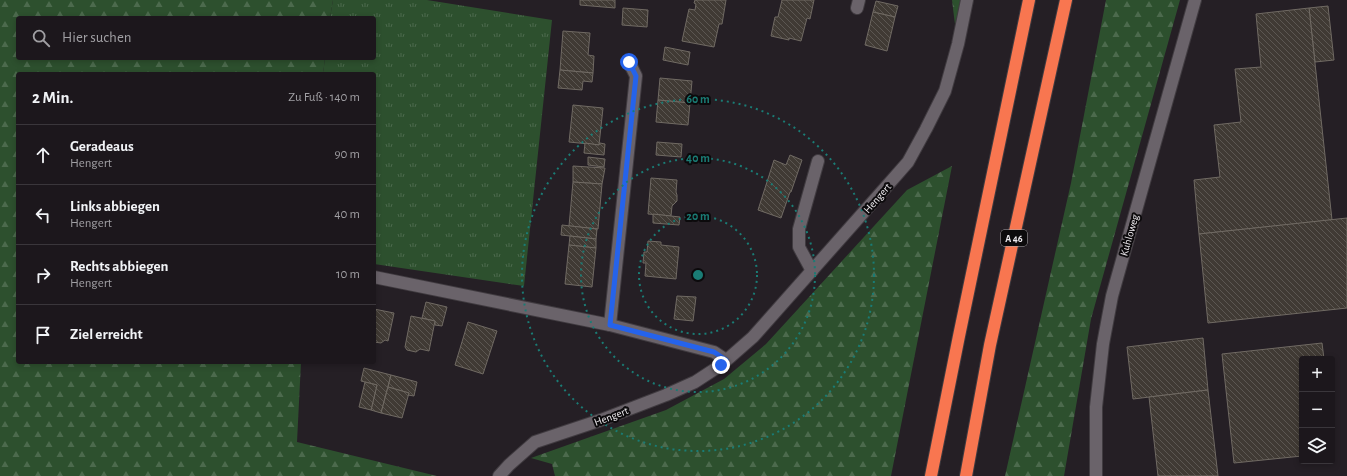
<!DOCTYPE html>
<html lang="de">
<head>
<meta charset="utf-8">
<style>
	body { margin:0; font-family:"Alegreya Sans",sans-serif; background:#252025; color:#f1f3f6 }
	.controls { position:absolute; right:12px; bottom:12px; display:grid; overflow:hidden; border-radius:4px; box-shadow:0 2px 6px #0003 }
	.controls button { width:36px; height:36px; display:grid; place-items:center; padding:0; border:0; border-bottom:1px solid #3a363b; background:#1c171c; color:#f1f3f6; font:20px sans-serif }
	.stop { position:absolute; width:12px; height:12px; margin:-9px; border:3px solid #2563eb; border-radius:50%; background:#fff }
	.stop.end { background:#2563eb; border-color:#fff; box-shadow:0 1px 4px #0008 }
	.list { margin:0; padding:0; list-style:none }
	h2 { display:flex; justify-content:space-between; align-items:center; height:52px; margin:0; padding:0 16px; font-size:17px }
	h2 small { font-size:13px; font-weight:400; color:#a09fa3 }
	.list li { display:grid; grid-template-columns:26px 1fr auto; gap:12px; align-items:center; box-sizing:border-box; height:60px; padding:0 16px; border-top:1px solid #3a363b }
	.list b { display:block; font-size:15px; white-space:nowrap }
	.list p { margin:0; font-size:13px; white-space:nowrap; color:#a09fa3 }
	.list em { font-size:13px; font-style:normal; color:#a09fa3 }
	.icon { flex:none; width:22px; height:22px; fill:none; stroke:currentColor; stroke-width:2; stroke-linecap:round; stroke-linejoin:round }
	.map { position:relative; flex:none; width:1347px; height:476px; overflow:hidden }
	.search { position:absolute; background:#1c171c; box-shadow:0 2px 6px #0003; left:16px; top:16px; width:360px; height:44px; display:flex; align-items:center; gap:10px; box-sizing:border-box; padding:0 14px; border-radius:4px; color:#a09fa3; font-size:15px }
	.panel { position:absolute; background:#1c171c; box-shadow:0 2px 6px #0003; left:16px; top:72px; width:360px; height:292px; border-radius:4px }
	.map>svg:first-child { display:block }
</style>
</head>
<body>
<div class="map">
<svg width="1347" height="476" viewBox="0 0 1347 476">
	<defs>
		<pattern id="grass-tufts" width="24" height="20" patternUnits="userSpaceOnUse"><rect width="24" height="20" fill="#2d502e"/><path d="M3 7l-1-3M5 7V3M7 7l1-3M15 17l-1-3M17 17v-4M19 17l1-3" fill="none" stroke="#4c6a4d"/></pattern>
		<pattern id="forest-firs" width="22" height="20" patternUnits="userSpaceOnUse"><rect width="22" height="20" fill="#2d502e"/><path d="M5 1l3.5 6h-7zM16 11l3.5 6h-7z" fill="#4c6a4d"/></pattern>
		<pattern id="building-back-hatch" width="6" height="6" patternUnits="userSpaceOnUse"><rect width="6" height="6" fill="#403a34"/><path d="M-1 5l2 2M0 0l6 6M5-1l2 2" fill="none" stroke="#5c5752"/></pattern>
	</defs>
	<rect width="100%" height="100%" fill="#251f25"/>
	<path fill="url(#grass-tufts)" d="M333,0h94l125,20 -28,266 -150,-22v-190h-51l2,-16h49v-40h-44z"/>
	<g fill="url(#forest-firs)">
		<path d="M0,0h333l-3,18h-312v40h307l-2,16h-305v288h283l-4,80 140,34h-437z"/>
		<path d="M952,0h16l-12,33z"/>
		<path d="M1106,0h74l-89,319 -27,157h-59l66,-293z"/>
		<path d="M952,166l-61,310h-336l-3,-12 -21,-6 135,-48 58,-31 42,-35 141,-154z"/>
	</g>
	<g fill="url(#building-back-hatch)" stroke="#706a63">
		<path d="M580,0h35v8l-35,-3z"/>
		<path d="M695,0h31l-4,24h-3l-5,23 -32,-6 7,-32 6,1 1,-6 -2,-1z"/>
		<path d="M782,0h32l-4,19 -3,-1 -6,23 -12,-3v2l-18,-4 4,-19h3z"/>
		<path d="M876,1l22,5 -3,11 -22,-5z"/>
		<path d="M1328,6l6,54 -19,2 -6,-54z"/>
		<path d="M623,8l25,2 -1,17 -25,-2z"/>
		<path d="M1309,8l23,212 -133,14 -5,-54 26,-3 -6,-52 27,-3 -6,-53 26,-2 -5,-53z"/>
		<path d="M873,12l22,5 -8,34 -22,-6z"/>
		<path d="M563,31l27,2 -2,22 6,1 -1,17 -33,-3z"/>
		<path d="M665,47l25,5 -2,13 -25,-5z"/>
		<path d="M560,70l33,3 -1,9 -9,-1 -1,9 -24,-2z"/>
		<path d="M660,78l32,3 -2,22 -32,-3z"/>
		<path d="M658,100l32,3 -2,22 -32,-3z"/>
		<path d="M573,105l30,3 -4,37 -30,-3z"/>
		<path d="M657,142l25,2 -1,13 -25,-2z"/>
		<path d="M585,143l14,2 1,-2 5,1 -1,11 -20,-2z"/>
		<path d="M790,155l12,5 -11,32h-1l-9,26 -23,-8 16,-50 12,5z"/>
		<path d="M588,157l17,2 -1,8 -16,-2z"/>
		<path d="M573,166l32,2 -3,16 -29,-2z"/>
		<path d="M651,178l26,2 -1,12 1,3v6l-5,5 -1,10 -23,-2z"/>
		<path d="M573,182l29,2 -4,45 -29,-3z"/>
		<path d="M653,214l27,3 -1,8 -26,-2z"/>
		<path d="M1347,218v90l-139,15 -9,-89z"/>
		<path d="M562,225l35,4 -1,10 -35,-4z"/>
		<path d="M570,236l26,3v9l-27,-3z"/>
		<path d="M648,241l13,1v3l18,2 -3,32 -31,-3 1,-13h-3l1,-11h3z"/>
		<path d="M569,245l27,3 -4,39 -27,-3z"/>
		<path d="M677,296l19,1 -3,24 -19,-2z"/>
		<path d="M426,302l21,5 -5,19 -7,-1v-4l-13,-3z"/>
		<path d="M374,309l20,4 -6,28 -3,-1 -4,3 -7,-1z"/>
		<path d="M411,316l24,5 -6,30 -9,-2 -4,3 -9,-2 -2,-3z"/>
		<path d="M468,322l29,9 -14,43 -28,-9z"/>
		<path d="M1203,338l5,52 -75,9 -6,-52z"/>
		<path d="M1322,343l2,16h-22v97l-68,7 -12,-109z"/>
		<path d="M364,368l27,7 -10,38 -10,-3 6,-25 -16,-4z"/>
		<path d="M391,375l26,7 -3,14 -6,-1 1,-2 -21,-6z"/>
		<path d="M365,382l12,3 -6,25 -12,-3z"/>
		<path d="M388,387l21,6 -7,25 -21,-5z"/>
		<path d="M1208,390l10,86h-60l-9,-79z"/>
	</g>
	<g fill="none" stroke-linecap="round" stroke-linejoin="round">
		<g stroke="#403b40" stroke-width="14">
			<g id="minor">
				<path d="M857,8l2,-8"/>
				<path d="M812,271l-13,-24v-18l19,-68"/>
				<path d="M374,277l236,48 104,27 12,8"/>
				<path d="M610,325l26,-249 -7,-14"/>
				<path d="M499,476l10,-11 26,-23 66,-22 65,-25 29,-13 26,-17 32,-28 133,-150 22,-25 18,-33 19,-38 13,-47 9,-44"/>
				<path d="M1096,476v-69l7,-63 9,-48 83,-296"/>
			</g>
		</g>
		<g stroke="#403b40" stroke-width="14">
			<g id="highway">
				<path d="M931,476l28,-140 70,-336"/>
				<path d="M966,476l24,-131 76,-345"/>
			</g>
		</g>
		<use href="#minor" stroke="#6a636a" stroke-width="12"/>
		<use href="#highway" stroke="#f87650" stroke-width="12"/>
	</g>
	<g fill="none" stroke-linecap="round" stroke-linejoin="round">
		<path stroke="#2563eb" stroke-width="5" d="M629,62l7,14 -26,249 104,27 12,8 -5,5"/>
	</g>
	<g fill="none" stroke="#1a7c75" stroke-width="2" stroke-dasharray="2 4">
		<circle cx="698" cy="275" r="59"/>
		<circle cx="698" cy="275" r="117"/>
		<circle cx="698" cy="275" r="176"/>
	</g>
	<g text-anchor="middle" stroke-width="4" stroke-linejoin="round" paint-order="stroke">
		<rect fill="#0c0a0c" stroke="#aca9ac" stroke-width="1" x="1001" y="230" width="26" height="16" rx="3"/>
		<g font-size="10" font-weight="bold" fill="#f0edf1">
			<text x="1014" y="242">A 46</text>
		</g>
		<g font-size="11" fill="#f0edf1" stroke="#0c0a0c">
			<text transform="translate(877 198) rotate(-49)" y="4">Hengert</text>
			<text transform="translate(1129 235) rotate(-74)" y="4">Kuhloweg</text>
			<text transform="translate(611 416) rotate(-21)" y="4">Hengert</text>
		</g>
	</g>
	<circle cx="698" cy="275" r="6" fill="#1a7c75" stroke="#0c0a0c" stroke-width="2"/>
	<g font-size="12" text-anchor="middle" font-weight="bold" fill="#1a7c75" stroke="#0c0a0c" stroke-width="4" stroke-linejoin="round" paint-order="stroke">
		<text x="698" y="103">60 m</text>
		<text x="698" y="162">40 m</text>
		<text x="698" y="220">20 m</text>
	</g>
</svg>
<div class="controls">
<button>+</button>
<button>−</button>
<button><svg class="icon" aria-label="layers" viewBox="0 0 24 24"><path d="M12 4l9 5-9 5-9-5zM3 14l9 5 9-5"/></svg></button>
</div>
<div class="stop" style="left:629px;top:62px"></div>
<div class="stop end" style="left:721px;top:365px"></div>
<div class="search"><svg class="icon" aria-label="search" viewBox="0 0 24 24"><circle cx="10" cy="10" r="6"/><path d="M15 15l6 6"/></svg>Hier suchen</div>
<section class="panel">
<h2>2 Min.<small>Zu Fuß · 140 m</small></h2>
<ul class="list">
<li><svg class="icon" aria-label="ahead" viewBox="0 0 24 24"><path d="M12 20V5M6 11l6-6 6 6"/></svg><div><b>Geradeaus</b><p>Hengert</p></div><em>90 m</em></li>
<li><svg class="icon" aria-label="left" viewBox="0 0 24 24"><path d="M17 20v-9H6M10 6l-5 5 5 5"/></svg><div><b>Links abbiegen</b><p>Hengert</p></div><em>40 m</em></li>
<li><svg class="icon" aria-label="right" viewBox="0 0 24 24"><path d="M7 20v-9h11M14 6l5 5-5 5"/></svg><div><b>Rechts abbiegen</b><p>Hengert</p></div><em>10 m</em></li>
<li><svg class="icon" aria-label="arrive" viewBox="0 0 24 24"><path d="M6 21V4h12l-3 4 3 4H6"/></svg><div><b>Ziel erreicht</b></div></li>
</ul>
</section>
</div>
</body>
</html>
